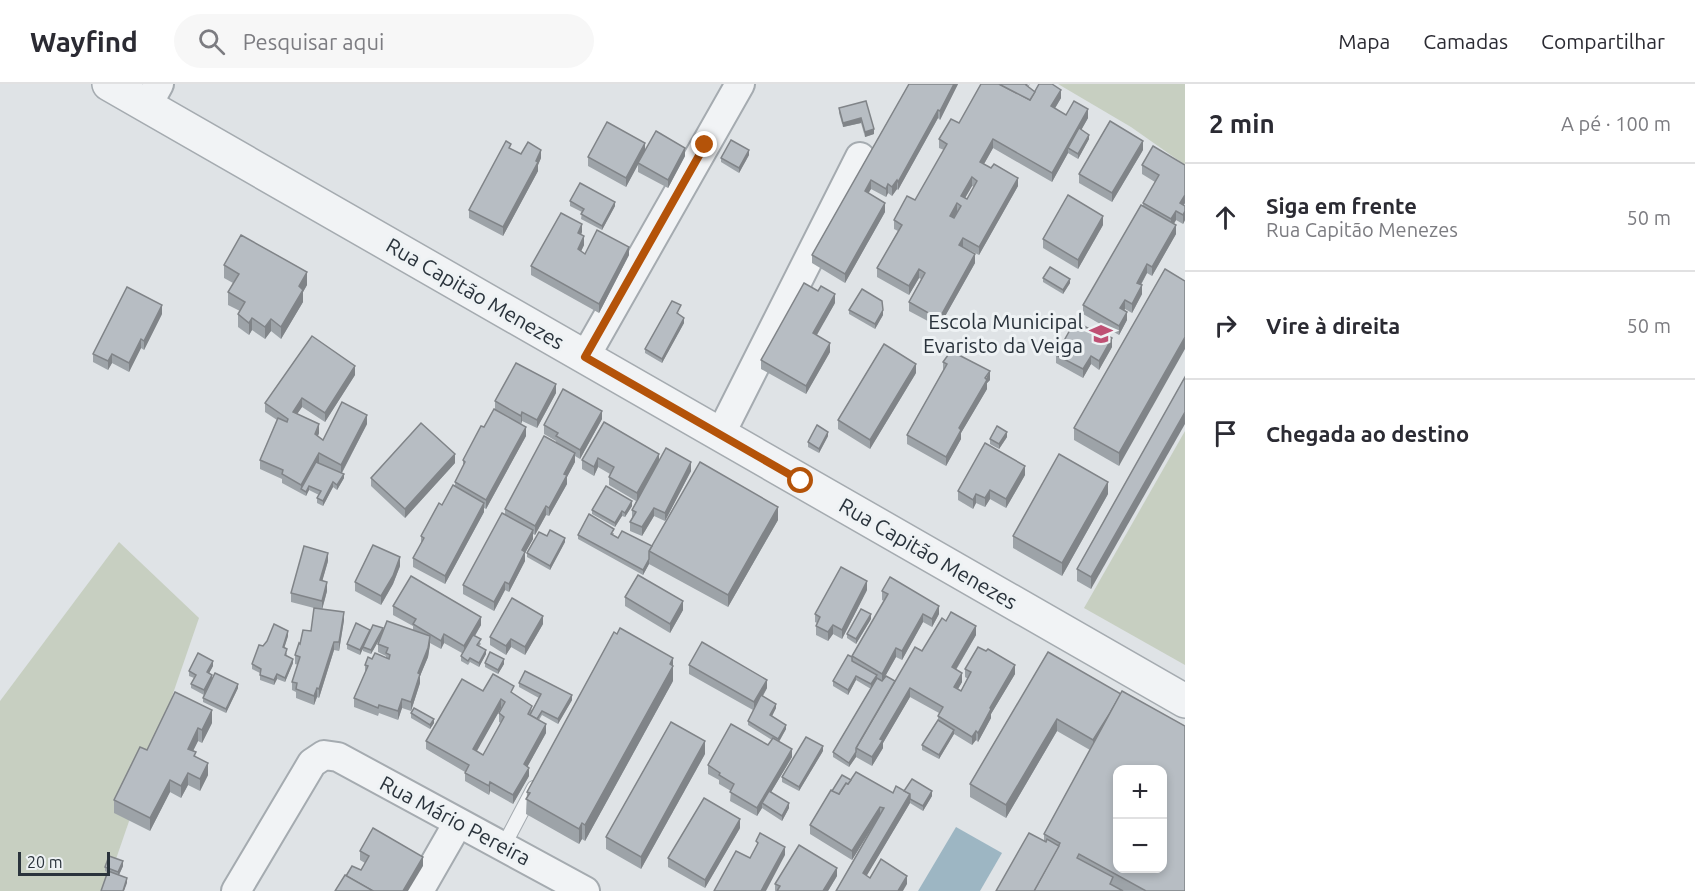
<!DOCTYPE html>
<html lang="pt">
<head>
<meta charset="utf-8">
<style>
	body { margin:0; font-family:Ubuntu,sans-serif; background:#f7f7f7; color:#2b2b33 }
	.controls { position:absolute; right:18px; bottom:18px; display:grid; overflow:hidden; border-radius:12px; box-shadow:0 3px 9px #0003 }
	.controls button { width:54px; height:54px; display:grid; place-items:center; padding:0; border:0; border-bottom:2px solid #e1e1e2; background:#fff; color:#2b2b33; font:30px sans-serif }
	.scale { position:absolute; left:18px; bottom:15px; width:92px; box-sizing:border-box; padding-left:6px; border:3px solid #2a333c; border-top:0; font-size:16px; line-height:21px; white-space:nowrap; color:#2a333c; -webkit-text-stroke:4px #eef2f4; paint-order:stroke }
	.stop { position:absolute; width:18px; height:18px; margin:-14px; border:4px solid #b45309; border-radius:50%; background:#fff }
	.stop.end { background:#b45309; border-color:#fff; box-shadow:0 2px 6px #0008 }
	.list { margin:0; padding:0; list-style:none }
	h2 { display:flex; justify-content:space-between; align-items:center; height:78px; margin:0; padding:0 24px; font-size:26px }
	h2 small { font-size:20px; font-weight:400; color:#7c7c81 }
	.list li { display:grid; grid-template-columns:39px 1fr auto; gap:18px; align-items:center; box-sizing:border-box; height:108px; padding:0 24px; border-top:2px solid #e1e1e2 }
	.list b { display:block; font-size:22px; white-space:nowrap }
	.list p { margin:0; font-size:20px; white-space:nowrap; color:#7c7c81 }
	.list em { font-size:20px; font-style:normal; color:#7c7c81 }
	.icon { flex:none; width:33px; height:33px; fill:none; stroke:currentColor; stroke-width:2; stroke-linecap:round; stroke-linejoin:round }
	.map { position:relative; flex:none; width:1185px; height:807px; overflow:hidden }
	header { display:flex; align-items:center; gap:36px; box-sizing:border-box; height:84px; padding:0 30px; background:#fff; border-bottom:2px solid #e1e1e2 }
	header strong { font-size:28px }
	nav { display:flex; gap:33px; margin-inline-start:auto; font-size:21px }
	.search { width:420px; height:54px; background:#f7f7f7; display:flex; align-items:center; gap:15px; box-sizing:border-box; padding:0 21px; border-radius:33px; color:#7c7c81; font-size:22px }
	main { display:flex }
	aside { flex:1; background:#fff }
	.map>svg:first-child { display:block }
</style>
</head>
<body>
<header>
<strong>Wayfind</strong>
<div class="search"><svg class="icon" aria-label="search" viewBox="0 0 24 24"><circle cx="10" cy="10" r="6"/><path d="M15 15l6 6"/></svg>Pesquisar aqui</div>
<nav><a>Mapa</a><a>Camadas</a><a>Compartilhar</a></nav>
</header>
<main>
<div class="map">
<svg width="1185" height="807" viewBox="0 0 1185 807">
	<rect width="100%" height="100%" fill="#dfe3e6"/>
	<g fill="#c7cfc1">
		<path d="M1058,0h127v81l-54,-38z"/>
		<path d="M1185,347v234l-101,-57z"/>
		<path d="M119,458l80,76 -94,273h-105v-190z"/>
	</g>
	<path fill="#9db6c3" d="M956,743l46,26 -22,38h-62z"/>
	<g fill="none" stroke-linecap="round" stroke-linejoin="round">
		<g stroke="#a5abb0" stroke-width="16">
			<path id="service" d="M503,763l31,-59"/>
		</g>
		<g stroke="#a5abb0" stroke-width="32">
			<g id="minor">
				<path d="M147,22l12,-22"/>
				<path d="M585,273l155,-273"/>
				<path d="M720,351l140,-278"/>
				<path d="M236,807l76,-128 12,-8 14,2 247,134"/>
				<path d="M419,807l39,-68"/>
			</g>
		</g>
		<g stroke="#a5abb0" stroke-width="36">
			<path id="tertiary" d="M109,0l1076,617"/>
		</g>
		<use href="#service" stroke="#f1f3f5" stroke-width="14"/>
		<use href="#minor" stroke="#f1f3f5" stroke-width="28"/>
		<use href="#tertiary" stroke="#f1f3f5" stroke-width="33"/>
	</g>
	<g fill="#9da3a8" fill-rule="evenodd">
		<path d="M909,0h49l-18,36 -2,-2 -40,72 -1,-1 -5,7 -4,-3 -2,4 -15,-8 -3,4 17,19 -40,71 -33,-20v-8z"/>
		<path d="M1030,0l-2,3 7,5 26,6 -6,10 11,7 22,3 -7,12 8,9 -11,20 -10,-6 -16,29 -59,-34 -9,16 34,22 -39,69 -16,-8 12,16 -36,64 -30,-16v-9l12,-23 -2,-1 -10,17 -32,-18v-9l21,-37 -4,-2v-9l21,-20 29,-50 -5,-2v-9l20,-16zM972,102l2,1 -7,12 -2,-1z"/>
		<path d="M866,17l8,33 -9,3 -4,-14 -18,4 -4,-14v-5z"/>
		<path d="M511,65l10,5 20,4 -3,7v6l-35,65 -34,-18v-8z"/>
		<path d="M1143,66l-31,52 -33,-19v-9z"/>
		<path d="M645,68l40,4 -17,32 -30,-16v-8l-12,23 -38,-21v-9z"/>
		<path d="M749,71l-10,18 -18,-11v-4z"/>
		<path d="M1142,81h43v38l-1,2 1,1v14l-2,4 -7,-4 -2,4 2,10 -24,42 -5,-3 -6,12 1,9 -10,19 -7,-4 -1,1 3,10 -8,15 -36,-21v-9l60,-98v-4l12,-21 -13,-8z"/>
		<path d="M570,117l45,5 -13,24 -21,-11 1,-7 -12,-6z"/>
		<path d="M1103,141l-25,44 -35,-21v-9z"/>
		<path d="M582,148l-1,2 3,11 -3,6 4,3 44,1 -30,58 -68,-38v-9z"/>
		<path d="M224,181l83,20 -4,7v10l-22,37 -10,-8 -6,8 -13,-9 -3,5 -11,-8v-13l2,-3 -12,-6v-13l5,-9 -9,-5z"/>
		<path d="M1165,185l-46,197 -45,-26v-12z"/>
		<path d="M1043,194l27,5 -7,11 -20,-12z"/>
		<path d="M835,219l-19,32 14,17 -24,42 -45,-25v-9z"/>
		<path d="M681,226l-3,4 6,9 -22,40 -17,-10v-4z"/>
		<path d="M849,226l34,5 -8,14 -26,-15z"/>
		<path d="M162,230l-18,36 -3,-2 -12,24 -17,-9 -4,7 -15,-8v-8z"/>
		<path d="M1112,263l-13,23 -8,-6 -8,14 -27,-15v-8z"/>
		<path d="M943,278l47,18 -3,3v6l-26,44v6l-15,27 -39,-22v-9l36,-64z"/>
		<path d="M916,289l-46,76 -32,-20v-9z"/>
		<path d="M355,291l-30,47 -23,-15 -5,7 22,19 -1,3 5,4 44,-16 -25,49 2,5 -7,12 -4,-3 -10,19 -6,-3v-5l2,-3 -10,-5 -3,6 -24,-13v-4l-22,-10v-9l17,-40 -12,-8v-9z"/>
		<path d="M1185,293l-94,212 -14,-8v-12z"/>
		<path d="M556,309l-19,35 -15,-7 -1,3 5,12 -40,73 -2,-1v4l-39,72 -32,-17v-9l8,-15v-7l34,-50v-4l8,-15v-7l21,-33 11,-18v-8z"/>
		<path d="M602,335l-22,40 -5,-3v6l-8,15v7l-18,32 -3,-1 -11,20 -2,-1v5l-8,14v8l-16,31 -4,-2 -11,21 -31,-17v-9l42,-71v-5l51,-66v-2l-12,-7v-9z"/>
		<path d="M604,338l55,39 32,10 -26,50 -11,-5 -12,20 -12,-5v-9l2,-3v-9l4,-9 -27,-16v-8l1,-3 -12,-7 -4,9 -12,-7v-9z"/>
		<path d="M828,352l-9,17 -11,-6v-5z"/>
		<path d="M1007,353l-8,12 -9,-5v-5z"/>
		<path d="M455,379l-50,55 -34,-32v-8z"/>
		<path d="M1025,391l-19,33 -16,-9 -5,8 -9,-4 -3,6 -15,-9v-9z"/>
		<path d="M1108,410l-46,82 -49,-28v-12z"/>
		<path d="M632,422l-7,11 -3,-1 -7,11 -23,-13v-4z"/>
		<path d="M778,436l-50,87 -79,-43 -6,11 -65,-36v-4l36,-2 -1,2 5,3 34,8z"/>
		<path d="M547,452l18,6 -15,28 -23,-13v-4z"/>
		<path d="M328,477l-6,20 5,10 -5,18 22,11 -5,31 -5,-1 -15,48 -2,-1 -3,8 -18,-7v-6l-4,-2v-8l6,-17 -3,-1v-9l5,-11 11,-13 3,-23 -23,-6v-9z"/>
		<path d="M400,482l-7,18 -12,21 -26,-14v-9z"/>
		<path d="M867,506l-25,49 -9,-5 -5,7 -12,-6v-9l1,-3 -2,-1v-8z"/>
		<path d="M882,507l57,23 -7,13 -9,-5 -21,38 -6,-3 -12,21 11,3 27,-30 24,-30 30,14 -20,35 6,12 -4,7 3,2 7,-12 -3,-2v-8l50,5 -24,40v4l-13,24 -2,-2 -4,5 -18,-11 -15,25 -17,-9v-5l16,-25v-4l1,-3 -29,-16 -27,46v5l-11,18 -16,-9 -7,10 -16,-10v-5l38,-63 -15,-9 -8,15 -15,-9v-5l19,-24 32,-56 -2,-1z"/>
		<path d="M625,513l58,13 -13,23 -45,-27z"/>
		<path d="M393,522l88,19 -6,11 6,8 -2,2 7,8 -7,13 -9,-5 -2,3 -7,-4v-5l1,-3 -18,-10 -3,6 -11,-6 -2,14 -8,19v7l-9,28 -9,-3 -4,12 -19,-7 -1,3 -24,-9v-9l11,-25v-8l7,-6 14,-1v-2l-8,-4v-8l3,-8 -10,18 -8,-3v-3l-3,7 -13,-6v-5l23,-11 13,-2 30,-1v-4l-20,-11z"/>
		<path d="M871,535l-15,25 -9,-6v-4z"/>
		<path d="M543,540l-18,31 -14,-8 -5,8 -16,-10v-8z"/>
		<path d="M288,552l-4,12 3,6 -1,2 7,7 -8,19 -8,-3 -3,6 -14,-5v-7l-8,-4v-5l11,-18z"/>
		<path d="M1048,568l137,239h-189l48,-50v-7l46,-84 -33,-19 -51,87 -36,-21v-13z"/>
		<path d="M485,579l19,1 -6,10 -13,-7z"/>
		<path d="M689,581l78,23 -4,8 13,12 -4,8 14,13 -7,13 13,15 -21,35 18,16 -7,13 -20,-13 -5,8 -27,-15 1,-10 -12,-7v-4l-11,-6v-9l60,-20 4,-5 -24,-15v-4l5,-11 -64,-36z"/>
		<path d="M213,582l-4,7 3,5 26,10 -12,25 -23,-11v-4l1,-3 -13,-7v-4l3,-6 -5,-2v-5z"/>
		<path d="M673,597l-88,160 -3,-2 -3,5 -53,-30 1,-22z"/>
		<path d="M519,599l53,17 -14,24 -16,-9 -3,5 7,13 -19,34 2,9 -16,28 -23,-13 -1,4 -24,-14v-9l-39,-23v-8l57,-50 31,3 18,16 7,-12 -20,-11zM501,624l-2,5v9l2,1 -18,32 -7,-4z"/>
		<path d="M411,629l23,10 -4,6 -19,-11z"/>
		<path d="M212,639l-10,20 -4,-2 -5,10 3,6 12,18 -8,16 -12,-6 -7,13 -11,-6 -20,39 -36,-18v-13l33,-50z"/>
		<path d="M823,667l-24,40 -17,-9v-5z"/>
		<path d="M705,670l-64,115 -35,-20v-12z"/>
		<path d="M851,696l42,13 11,-2 28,5 -9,15 -13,-8 -44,73 4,2 37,6 -71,7 38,-67 -22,36 -42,-26v-9l23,-34z"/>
		<path d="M740,744l-35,60 -37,-21v-9z"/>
		<path d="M360,767l63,15 -77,10 15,-6 4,-7 -5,-3z"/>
		<path d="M123,782l-4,9 8,8 -22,-12v-4z"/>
		<path d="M837,792l-9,15h-53v-7z"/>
	</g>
	<g fill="#808488">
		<path d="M954,0h4l-18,36v-9z"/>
		<path d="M1061,6v8l-10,17v-9z"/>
		<path d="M1088,25v9l-18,32 -2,-2v5l-16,29v-9z"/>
		<path d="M938,26v8l-40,72v-8z"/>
		<path d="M861,34v5l-18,4v-4z"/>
		<path d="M874,45v5l-9,3v-5z"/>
		<path d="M1089,51v4l-11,20v-5z"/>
		<path d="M993,55v9l-13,23v-9z"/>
		<path d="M1143,57v9l-31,52v-9z"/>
		<path d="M645,59v9l-19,35v-9z"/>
		<path d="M685,64v8l-17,32v-8z"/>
		<path d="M541,66v8l-3,7v6l-35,65v-9z"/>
		<path d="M749,66v5l-10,18v-5z"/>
		<path d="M972,93v9l-11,19v-9z"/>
		<path d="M1018,94v8l-39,69v-8z"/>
		<path d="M871,96v9l-6,10v-8z"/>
		<path d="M897,96v9l-5,7v-9z"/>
		<path d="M888,100v9l-2,4v-8z"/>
		<path d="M1185,111v8l-5,9v-9z"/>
		<path d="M615,118v4l-13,24v-4z"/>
		<path d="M885,119v9l-40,71v-9z"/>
		<path d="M957,119v9l-7,12v-8z"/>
		<path d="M1176,127v9l-5,8v-9z"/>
		<path d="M1185,127v9l-2,4v-9z"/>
		<path d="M1103,132v9l-25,44v-9z"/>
		<path d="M582,140v8l-4,10v-9z"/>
		<path d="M1176,141v9l-24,42v-9z"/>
		<path d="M584,152v9l-6,13v-9z"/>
		<path d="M963,154v9l-4,7v-9z"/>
		<path d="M629,163v8l-30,58v-9z"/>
		<path d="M975,170v9l-36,64v-8z"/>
		<path d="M1147,180v9l-10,18v-8z"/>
		<path d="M919,185v9l-10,17v-9z"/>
		<path d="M307,188v13l-4,7v10l-22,37v-12l18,-41z"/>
		<path d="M1070,195v4l-7,11v-4z"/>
		<path d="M1142,201v9l-10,19v-9z"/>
		<path d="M835,210v9l-22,39v-9z"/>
		<path d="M1125,216v9l-5,7v-8z"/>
		<path d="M162,221v9l-18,36v-9z"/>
		<path d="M883,226v5l-8,14v-5z"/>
		<path d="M1127,228v8l-8,15v-9z"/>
		<path d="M252,234v12l-3,5v-12z"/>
		<path d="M684,234v5l-22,40v-4z"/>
		<path d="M271,235v12l-6,8v-12z"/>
		<path d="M1185,253v12l-66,117v-13z"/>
		<path d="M1112,254v9l-13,23v-9z"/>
		<path d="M141,255v9l-12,24v-9z"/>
		<path d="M830,259v9l-24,42v-8z"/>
		<path d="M112,270v9l-4,7v-9z"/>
		<path d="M1091,272v8l-8,14v-9z"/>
		<path d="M916,280v9l-46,76v-9z"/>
		<path d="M355,282v9l-30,47v-9z"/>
		<path d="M990,287v9l-3,3v6l-26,44v6l-15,27v-9l13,-29z"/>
		<path d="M556,300v9l-19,35v-8z"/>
		<path d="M302,314v9l-9,13v-8z"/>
		<path d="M602,327v8l-22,40v-9z"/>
		<path d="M522,328v9l-1,3v-8z"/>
		<path d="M1185,328v12l-94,165v-12z"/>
		<path d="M367,331v9l-26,50v-9z"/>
		<path d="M319,340v9l-4,10v-9z"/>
		<path d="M526,343v9l-40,73v-9z"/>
		<path d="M828,348v4l-9,17v-4z"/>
		<path d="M1007,348v5l-8,12v-5z"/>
		<path d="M319,369v9l-16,28 -2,-1v-4z"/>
		<path d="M575,369v9l-8,15v7l-18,32v-8l15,-34z"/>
		<path d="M455,370v9l-50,55v-9z"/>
		<path d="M659,370v9l-22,39v-9z"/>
		<path d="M598,374v9l-4,9v-9z"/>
		<path d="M691,378v9l-26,50v-8z"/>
		<path d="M1025,382v9l-19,33v-9z"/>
		<path d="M344,390v4l-7,12v-5z"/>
		<path d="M333,398v5l-10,19v-5z"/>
		<path d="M1108,398v12l-46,82v-13z"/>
		<path d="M309,402v4l-3,6v-4z"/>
		<path d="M990,406v9l-5,8v-9z"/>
		<path d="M976,410v9l-3,6v-9z"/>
		<path d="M632,417v5l-7,11v-4z"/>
		<path d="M484,419v9l-39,72v-8z"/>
		<path d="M546,422v9l-11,20v-9z"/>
		<path d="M778,423v13l-50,87v-12z"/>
		<path d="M654,424v8l-12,20v-9z"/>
		<path d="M622,427v5l-7,11v-4z"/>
		<path d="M533,446v9l-8,14v8l-16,31v-8l13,-34z"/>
		<path d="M565,454v4l-15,28v-4z"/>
		<path d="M328,469v8l-8,28v-9z"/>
		<path d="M400,473v9l-7,18 -12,21v-9z"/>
		<path d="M649,475v5l-6,11v-5z"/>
		<path d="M867,497v9l-25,49v-9z"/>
		<path d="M327,498v9l-5,19v-9z"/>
		<path d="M505,498v8l-11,21v-9z"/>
		<path d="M683,517v9l-13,23v-9z"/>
		<path d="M939,522v8l-7,13v-8z"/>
		<path d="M344,528v8l-5,31v-9z"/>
		<path d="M871,530v5l-15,25v-5z"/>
		<path d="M923,530v8l-21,38v-9z"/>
		<path d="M543,532v8l-18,31v-8z"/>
		<path d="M481,533v8l-17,29v-8z"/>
		<path d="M833,541v9l-5,7v-9z"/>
		<path d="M976,542v9l-24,41v-9z"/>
		<path d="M383,544v5l-12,21v-4z"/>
		<path d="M370,546v4l-10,21v-5z"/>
		<path d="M288,547v5l-5,16v-5z"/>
		<path d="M444,550v9l-3,6v-8z"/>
		<path d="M430,552v9l-2,12 -8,19v7l-9,28v-9l7,-29z"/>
		<path d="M511,555v8l-5,8v-9z"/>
		<path d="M334,558v8l-15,48v-9z"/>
		<path d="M896,564v9l-14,25v-8z"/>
		<path d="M486,566v4l-7,13v-4z"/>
		<path d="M673,574v23l-88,160v-16z"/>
		<path d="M293,575v4l-8,19v-4z"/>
		<path d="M504,575v5l-6,10v-4z"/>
		<path d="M213,577v5l-6,11v-5z"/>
		<path d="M1015,581v9l-24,40v4l-13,24v-9l12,-25z"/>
		<path d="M962,589v9l-8,14v-9z"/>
		<path d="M277,590v5l-3,6v-5z"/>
		<path d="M212,591v4l-8,16v-5z"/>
		<path d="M877,591v4l-6,10v-5z"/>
		<path d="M856,592v4l-8,15v-5z"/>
		<path d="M767,596v8l-13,23v-9z"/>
		<path d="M238,600v4l-12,25v-4z"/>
		<path d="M317,604v9l-3,8v-9z"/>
		<path d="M910,604v9l-27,46v5l-11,18v-9l8,-18z"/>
		<path d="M1122,610l-29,58v-12z"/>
		<path d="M572,611v5l-14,24v-5z"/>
		<path d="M402,615v9l-4,12v-9z"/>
		<path d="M501,615v9l-28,50v-9z"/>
		<path d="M776,620v4l-6,12v-5z"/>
		<path d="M212,626v13l-10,20v-13z"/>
		<path d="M434,635v4l-4,6v-4z"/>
		<path d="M1057,635v12l-51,87v-13z"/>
		<path d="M546,640v9l-22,40v-9z"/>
		<path d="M786,641v4l-8,14v-4z"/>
		<path d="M198,644v13l-10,20v-12z"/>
		<path d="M954,646v4l-15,25v-4z"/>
		<path d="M976,647v9l-4,5v-8z"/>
		<path d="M705,657v13l-64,115v-12z"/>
		<path d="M823,662v5l-24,40v-4z"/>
		<path d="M792,665v8l-28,47 -2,-1v5l-5,8v-8z"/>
		<path d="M856,668v5l-7,10v-4z"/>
		<path d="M208,679v12l-8,16v-12z"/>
		<path d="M529,684v8l-16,28v-9z"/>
		<path d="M188,689v12l-7,13v-12z"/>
		<path d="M170,696v12l-20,39v-13z"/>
		<path d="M490,698v9l-1,4v-9z"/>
		<path d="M932,707v5l-9,15v-5z"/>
		<path d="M910,710v9l-47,79v-9z"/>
		<path d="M789,719v5l-7,13v-5z"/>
		<path d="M880,723v8l-28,45v-9z"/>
		<path d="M740,735v9l-35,60v-8z"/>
		<path d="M582,739v16l-3,5v-15z"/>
		<path d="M785,763v8l-19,36h-5z"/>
		<path d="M423,773v9l-15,25h-5z"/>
		<path d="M123,777v5l-5,11v-5z"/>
		<path d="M837,784v8l-9,15h-5z"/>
		<path d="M907,792v8l-4,7h-5z"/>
		<path d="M127,794v5l-3,8h-1z"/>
	</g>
	<g fill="#b7bdc3" stroke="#808488" stroke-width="1.5" fill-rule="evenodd">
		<path d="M909,0h45l-14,27 -2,-1 -40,72 -1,-2 -5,7 -4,-3 -2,5 -15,-9 -6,11 20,12 -40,71 -33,-19z"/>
		<path d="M981,0h18l31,16 9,-16h13l9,6 -10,16 15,9 8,-14 14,8 -36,64 -59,-34 -13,23 11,6 3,-4 24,14 -39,69 -16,-9 -4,7 16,9 -36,65 -30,-17 16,-29 -6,-4 -10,17 -32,-18 25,-43 -8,-5 13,-24 8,4 32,-56 -8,-5 12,-20 8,4zM972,93l5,4 -10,18 -6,-3zM957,119l4,3 -7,12 -4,-2z"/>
		<path d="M999,0h28l-1,1 9,7 -5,8z"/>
		<path d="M866,17l8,28 -9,3 -4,-14 -18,5 -4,-15z"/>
		<path d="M1110,37l33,20 -31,52 -33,-19z"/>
		<path d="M607,38l38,21 -19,35 -38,-21z"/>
		<path d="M1079,44l10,7 -11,19 -10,-6z"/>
		<path d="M656,47l29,17 -17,32 -30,-17z"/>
		<path d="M731,56l18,10 -10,18 -18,-10z"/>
		<path d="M506,57l5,3 -2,4 12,6 7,-12 13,8 -5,11 2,1 -35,65 -34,-17z"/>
		<path d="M1153,62l32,19v30l-5,8 5,3v5l-2,4 -7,-4 -5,8 -28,-16 16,-28 -17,-10z"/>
		<path d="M580,99l35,19 -13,24 -21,-12 3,-5 -14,-8z"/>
		<path d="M1068,111l35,21 -25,44 -35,-21z"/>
		<path d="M1141,121l35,20 -24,42 -5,-3 -10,19 5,2 -10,19 -7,-4 -5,8 7,4 -8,14 -36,-21z"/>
		<path d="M561,129l21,11 -4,9 6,3 -6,13 7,5 12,-24 32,17 -30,57 -68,-38z"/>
		<path d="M241,151l66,37 -8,14 4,4 -22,37 -10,-8 -6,8 -13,-9 -3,5 -11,-9 7,-12 -17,-10 11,-18 -15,-9z"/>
		<path d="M1050,183l20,12 -7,11 -20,-12z"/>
		<path d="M1165,185l20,12v56l-66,116 -45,-25z"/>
		<path d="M804,199l14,8 3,-5 14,8 -22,39 17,10 -24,43 -45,-26z"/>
		<path d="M127,203l35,18 -18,36 -3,-2 -12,24 -17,-9 -4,7 -15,-7z"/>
		<path d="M862,205l20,12 1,9 -8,14 -26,-14z"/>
		<path d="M672,217l9,4 -4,8 7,5 -22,41 -17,-10z"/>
		<path d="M1075,237l25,14 2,-3 10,6 -13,23 -8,-5 -8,13 -27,-14z"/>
		<path d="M312,252l43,30 -30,47 -23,-15 -9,14 26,12 -4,10 8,6 19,-38 25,13 -26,50 -22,-12 -18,32 -19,-11 1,-4 -23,-10 18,-42 9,4 1,-3 -23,-16z"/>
		<path d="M884,260l32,20 -46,76 -32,-20z"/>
		<path d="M951,267l39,20 -5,7 2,2 -28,48 2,2 -15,27 -39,-22 40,-71 -4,-2z"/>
		<path d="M516,279l40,21 -19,36 -15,-8 -1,4 -26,-15z"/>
		<path d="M1185,293v35l-94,165 -14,-8z"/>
		<path d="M563,305l39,22 -22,39 -24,-14 2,-3 -14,-8z"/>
		<path d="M494,325l32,18 -40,73 -31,-18 10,-20 -2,-2 18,-34 3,1z"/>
		<path d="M604,338l55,32 -22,39 -28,-16 5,-10 -16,-9 -4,9 -12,-7z"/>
		<path d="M421,339l34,31 -50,55 -34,-31z"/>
		<path d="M817,341l11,7 -9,17 -11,-7z"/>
		<path d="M997,342l10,6 -8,12 -9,-5z"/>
		<path d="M544,352l31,17 -11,21 3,1 -18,33 -3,-2 -11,20 -30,-17z"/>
		<path d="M985,359l40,23 -19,33 -16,-9 -5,8 -9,-4 -3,6 -15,-9z"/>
		<path d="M666,364l25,14 -26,51 -11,-5 -12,19 -12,-5 6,-10 -4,-2z"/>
		<path d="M1059,370l49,28 -46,81 -49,-27z"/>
		<path d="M316,378l28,12 -7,11 -4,-3 -10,19 -6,-3 4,-7 -12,-5 -3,6 -5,-3z"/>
		<path d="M700,378l78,45 -50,88 -79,-44z"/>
		<path d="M453,401l31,18 -39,73 -32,-18 11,-20 -3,-2 18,-33 3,2z"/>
		<path d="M606,402l26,15 -7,12 -3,-2 -7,12 -23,-13z"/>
		<path d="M502,429l31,17 -11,20 3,2 -16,32 -4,-2 -11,20 -31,-17z"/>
		<path d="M589,430l25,15 -3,5 7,4 4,-7 30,15 -3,5v8l-6,11 -65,-35z"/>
		<path d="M550,446l15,8 -15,28 -23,-13 12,-21 8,4z"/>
		<path d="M373,461l27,12 -7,19 -12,20 -26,-14z"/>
		<path d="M304,462l24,7 -8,27 7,2 -5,19 -31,-8z"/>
		<path d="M841,483l26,14 -25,49 -9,-5 -5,7 -12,-6 4,-9 -5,-3z"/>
		<path d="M638,491l45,26 -13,23 -45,-27z"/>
		<path d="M411,492l70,41 -17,29 -20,-12 -3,7 -28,-17 3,-5 -23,-13z"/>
		<path d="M890,493l49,29 -7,13 -9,-5 -21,37 -6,-3 -14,26 -30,-18 36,-62 -6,-3z"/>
		<path d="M512,514l31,18 -18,31 -14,-8 -5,7 -16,-9z"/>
		<path d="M314,524l30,4 -5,30h-5l-15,47 -2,-1 -3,8 -18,-7 1,-6 -5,-1 8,-25 -5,-2 4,-12 1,1 3,-14 8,1z"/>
		<path d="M861,525l10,5 -15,25 -9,-5z"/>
		<path d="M951,528l25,14 -24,41 10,6 -8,14 7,4 10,-19 -6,-3 13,-22 8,4 2,-2 27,16 -25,43 1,1 -13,24 -2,-2 -4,6 -34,-21 5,-9 -33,-19 -30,51 3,1 -11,17 -16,-9 59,-101 7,4 20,-33 4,3z"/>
		<path d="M387,537l43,15 -2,12 -10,25 2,1 -9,28 -9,-3 -4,12 -19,-6 -1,3 -24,-10 14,-32 -3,-1 3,-8 4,2 3,-6 14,6 1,-4 -4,-2 2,-5 -10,-4z"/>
		<path d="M356,539l14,7 -10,20 -13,-6z"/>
		<path d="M274,540l14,7 -5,16 4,2 -2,6 8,4 -8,19 -8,-4 -3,6 -14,-5 1,-6 -9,-5 7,-19 4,1 4,-5z"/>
		<path d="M373,541l10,3 -12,22 -8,-3z"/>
		<path d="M620,544l53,30 -3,6 3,2 -88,159 -3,-2 -3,6 -53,-30 4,-6 -3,-1 87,-160 3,2z"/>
		<path d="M473,551l8,4 -4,6 9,5 -7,13 -9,-5 -2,3 -7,-5z"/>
		<path d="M702,558l65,38 -13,22 -65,-37z"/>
		<path d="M490,568l14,7 -6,11 -13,-7z"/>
		<path d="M1048,568l73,42 -11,19 -17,27 -36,-21 -51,86 -36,-21z"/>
		<path d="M198,569l15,8 -6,11 5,3 -8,15 -13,-6 5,-9 -7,-4z"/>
		<path d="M848,571l4,2v4l25,14 -6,9 -15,-8 -8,14 -15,-9z"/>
		<path d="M525,587l47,24 -14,24 -16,-8 -5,8 -7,-4 11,-21 -22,-11z"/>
		<path d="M215,589l23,11 -12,25 -23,-11z"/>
		<path d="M493,590l21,12 -3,6 21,14 -4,8 18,10 -22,40 5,4 -16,27 -23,-13 -1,4 -24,-13 4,-8 -43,-24 36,-62 21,12zM501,615l4,3 -6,11 5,4 -21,38 -10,-6z"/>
		<path d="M886,592l9,5 -39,67v4l-7,11 -16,-11 44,-74 5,3z"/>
		<path d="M1122,607l63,35v165h-39l-67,-37 -2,4 36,19 -3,7 13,7h-89l26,-48 -16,-9zM1118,686h44v98h-44z"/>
		<path d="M175,608l37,18 -10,20 -4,-2 -10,21 8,3 -2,4 14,7 -8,16 -12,-6 -7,13 -11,-6 -20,38 -36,-18 26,-53 7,3z"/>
		<path d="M761,611l15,9 -6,11 16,10 -8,14 -30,-18z"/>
		<path d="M414,624l20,11 -4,6 -19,-12z"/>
		<path d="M938,636l16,10 -15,25 -17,-10z"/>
		<path d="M671,638l34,19 -64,116 -35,-20z"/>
		<path d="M731,640l37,21 5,-7 19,11 -35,59 -27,-16 4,-8 -15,-9 1,-2 -12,-8z"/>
		<path d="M806,653l17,9 -24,41 -17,-10z"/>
		<path d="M856,688l37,21 3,-7 14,8 -47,79 7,5 11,-19 26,17 -9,15h-62l48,-83 -4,-1 -28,44 -42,-26 21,-35 8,4 7,-11 2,1z"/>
		<path d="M842,691l9,5 -3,4 -2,-1 -7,11 -7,-3z"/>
		<path d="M912,695l20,12 -9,15 -13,-7v-5l-6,-3z"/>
		<path d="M769,707l20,12 -7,13 -20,-13z"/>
		<path d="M704,714l36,21 -35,61 -37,-22z"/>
		<path d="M373,744l50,29 -20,34h-30l-27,-15 6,-10 9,4 8,-14 -9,-5z"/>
		<path d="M760,749l25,14 -24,44h-47l22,-40 14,7 8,-15 -2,-2z"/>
		<path d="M1029,749l17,9 1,-3 12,7 -25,45h-38z"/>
		<path d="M799,761l38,23 -14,23h-46l3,-5 -5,-2z"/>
		<path d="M109,772l14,5 -5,11 -13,-5z"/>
		<path d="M108,787l19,7 -4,13h-22z"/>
		<path d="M345,791l28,16h-38z"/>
	</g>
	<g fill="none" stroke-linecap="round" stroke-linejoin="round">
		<path stroke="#b45309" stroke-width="8" d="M705,61l-120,212 216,124"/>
	</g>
	<defs>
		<g id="school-bare" transform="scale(1.8)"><path d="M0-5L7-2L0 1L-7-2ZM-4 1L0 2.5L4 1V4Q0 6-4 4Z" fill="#bf5074" stroke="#eef2f4" stroke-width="2.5" paint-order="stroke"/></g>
	</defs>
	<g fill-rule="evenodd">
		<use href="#school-bare" x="1101" y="250"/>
	</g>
	<g text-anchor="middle" stroke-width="6" stroke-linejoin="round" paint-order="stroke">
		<g font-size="21" fill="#2a333c" stroke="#eef2f4">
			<text transform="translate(475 210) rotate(30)" y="7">Rua Capitão Menezes</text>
			<text transform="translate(928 470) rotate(30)" y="7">Rua Capitão Menezes</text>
			<text transform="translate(455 737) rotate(28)" y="7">Rua Mário Pereira</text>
		</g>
		<g font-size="21" fill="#2a333c" stroke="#eef2f4" text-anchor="end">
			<text x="1083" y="245">Escola Municipal<tspan x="1083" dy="24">Evaristo da Veiga</tspan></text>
		</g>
	</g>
</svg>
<div class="controls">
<button>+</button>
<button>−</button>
</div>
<div class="scale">20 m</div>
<div class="stop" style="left:801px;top:397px"></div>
<div class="stop end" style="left:705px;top:61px"></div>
</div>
<aside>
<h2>2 min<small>A pé · 100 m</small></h2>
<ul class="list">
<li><svg class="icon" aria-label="ahead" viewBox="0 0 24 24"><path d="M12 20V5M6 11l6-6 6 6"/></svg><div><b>Siga em frente</b><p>Rua Capitão Menezes</p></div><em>50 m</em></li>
<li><svg class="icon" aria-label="right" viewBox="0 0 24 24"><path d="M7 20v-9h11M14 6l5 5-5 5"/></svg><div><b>Vire à direita</b></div><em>50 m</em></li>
<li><svg class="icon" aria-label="arrive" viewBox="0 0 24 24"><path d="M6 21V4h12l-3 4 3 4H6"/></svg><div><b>Chegada ao destino</b></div></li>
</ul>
</aside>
</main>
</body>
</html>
